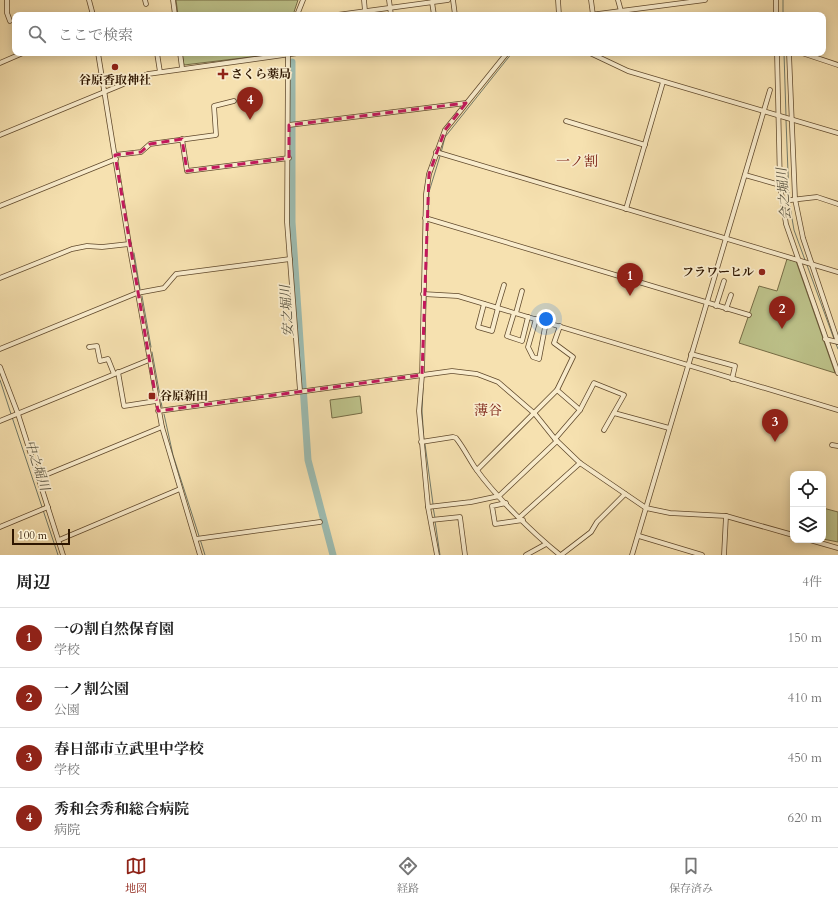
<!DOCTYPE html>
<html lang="ja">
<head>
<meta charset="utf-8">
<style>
	body { margin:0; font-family:Cardo,"Noto Serif JP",serif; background:#f2f2f2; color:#222 }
	.controls { position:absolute; right:12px; bottom:12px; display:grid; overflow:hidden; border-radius:8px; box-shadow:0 2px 10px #0003 }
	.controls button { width:36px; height:36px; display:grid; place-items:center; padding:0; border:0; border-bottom:1px solid #e0e0e0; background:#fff; color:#222; font:20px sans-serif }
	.scale { position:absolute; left:12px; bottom:10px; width:58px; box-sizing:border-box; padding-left:4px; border:2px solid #2e1600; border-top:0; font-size:11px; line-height:14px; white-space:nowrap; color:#2e1600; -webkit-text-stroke:3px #f9eccc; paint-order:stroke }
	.you { position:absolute; left:546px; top:319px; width:14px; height:14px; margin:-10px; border:3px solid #fff; border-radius:50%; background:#1a73e8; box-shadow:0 0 0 6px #1a73e833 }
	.badge { display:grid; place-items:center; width:26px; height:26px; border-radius:50%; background:#8f2418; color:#fff; font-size:13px; font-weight:700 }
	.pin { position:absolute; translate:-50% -33px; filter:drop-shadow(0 1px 2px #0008) }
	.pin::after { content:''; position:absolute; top:21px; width:14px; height:12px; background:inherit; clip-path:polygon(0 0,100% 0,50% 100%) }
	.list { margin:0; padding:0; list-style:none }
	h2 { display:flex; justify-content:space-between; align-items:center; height:52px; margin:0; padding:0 16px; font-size:17px }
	h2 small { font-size:13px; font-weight:400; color:#767676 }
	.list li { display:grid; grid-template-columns:26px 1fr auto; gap:12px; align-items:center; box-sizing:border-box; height:60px; padding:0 16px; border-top:1px solid #e0e0e0 }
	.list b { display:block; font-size:15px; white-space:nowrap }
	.list p { margin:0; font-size:13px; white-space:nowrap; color:#767676 }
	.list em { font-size:13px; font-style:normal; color:#767676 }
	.icon { flex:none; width:22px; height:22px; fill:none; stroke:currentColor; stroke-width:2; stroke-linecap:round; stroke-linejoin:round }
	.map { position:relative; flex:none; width:838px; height:555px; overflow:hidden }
	.search { position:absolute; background:#fff; box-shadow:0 2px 10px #0003; left:12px; right:12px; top:12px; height:44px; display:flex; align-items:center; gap:10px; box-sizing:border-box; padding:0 14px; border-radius:8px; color:#767676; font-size:15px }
	.sheet { height:292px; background:#fff }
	nav { display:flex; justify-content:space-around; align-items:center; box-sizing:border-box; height:56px; border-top:1px solid #e0e0e0; background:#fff; font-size:11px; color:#767676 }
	nav a { display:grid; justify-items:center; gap:2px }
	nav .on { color:#8f2418 }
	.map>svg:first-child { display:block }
</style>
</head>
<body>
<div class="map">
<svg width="838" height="555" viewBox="0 0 838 555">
	<rect width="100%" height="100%" fill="#f6e1b0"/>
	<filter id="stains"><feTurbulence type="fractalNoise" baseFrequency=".005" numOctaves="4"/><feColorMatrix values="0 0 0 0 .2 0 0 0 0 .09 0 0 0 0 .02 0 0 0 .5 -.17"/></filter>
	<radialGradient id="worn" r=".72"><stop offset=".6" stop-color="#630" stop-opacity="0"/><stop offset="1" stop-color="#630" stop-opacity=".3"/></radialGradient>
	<g fill="#bdc28a" stroke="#766c45">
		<path d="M176,0h122l-5,15h-115z"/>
		<path d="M182,53h102l-100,12z"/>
		<path d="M787,259l9,2 39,112 -96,-30 20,-57 18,5z"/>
		<path d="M360,396l2,17 -30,5 -2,-18z"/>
		<path d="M823,508l15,4v30l-15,-3z"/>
	</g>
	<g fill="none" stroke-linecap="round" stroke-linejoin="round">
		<g stroke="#717a6a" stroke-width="1">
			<path d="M783,0v15"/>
			<path d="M784,53l2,63"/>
			<path d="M786,120l3,78"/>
			<path d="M441,153l4,-16 67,-84"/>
			<path d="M789,201l5,29 11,30"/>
			<path d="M428,217l1,-25 11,-36"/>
			<path d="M427,239l1,-19"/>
			<path d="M134,253l6,36"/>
			<path d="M807,265l27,74"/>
			<path d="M142,296l9,51"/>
			<path d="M836,344l2,5"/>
			<path d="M152,352l10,55"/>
			<path d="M424,355l2,-59"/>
			<path d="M0,380l11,34"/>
			<path d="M423,388l-1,23 2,30"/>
			<path d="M164,414l9,41 26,81"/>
			<path d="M12,417l30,90"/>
			<path d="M425,444l8,60"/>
			<path d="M433,507l2,11"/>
			<path d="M43,510l15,45"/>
			<path d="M435,521l5,34"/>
			<path d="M200,539l5,16"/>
		</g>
		<path stroke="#9dbcb1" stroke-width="7" d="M292,62v160l16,238 25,95"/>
		<g stroke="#60492c" stroke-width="5.5">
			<g id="minor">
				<path d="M7,0v13l3,8"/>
				<path d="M89,0l4,15"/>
				<path d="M145,0l1,4"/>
				<path d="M173,0l2,15"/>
				<path d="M364,0l1,11"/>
				<path d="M389,0l2,15"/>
				<path d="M453,0l2,15"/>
				<path d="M558,0l1,15"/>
				<path d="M591,0l2,15"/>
				<path d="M618,0l3,11"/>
				<path d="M776,0v15"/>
				<path d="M432,2l2,13"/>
				<path d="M297,15l6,-15"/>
				<path d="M337,15l111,-15"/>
				<path d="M590,15l115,-15"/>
				<path d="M98,53l31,191 33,183 38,128"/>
				<path d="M157,53l3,19"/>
				<path d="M180,53l2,15"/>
				<path d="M590,53l38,18 210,62"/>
				<path d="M777,53l3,132 6,39 52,149"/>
				<path d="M789,53l6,146 8,39 35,104"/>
				<path d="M802,53l36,12"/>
				<path d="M288,54l-1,168 13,169"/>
				<path d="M0,63l23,-10"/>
				<path d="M566,121l79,24"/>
				<path d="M289,125l177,-22"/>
				<path d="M0,135l148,-61 150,-21"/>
				<path d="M182,139l5,32 102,-13"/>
				<path d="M436,152l402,120"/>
				<path d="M115,155l26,-3 9,-8 66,-9 -2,-29 20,-5"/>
				<path d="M745,175l35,10"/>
				<path d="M782,201l35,-4 21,7"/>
				<path d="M0,206l116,-47"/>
				<path d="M626,209l37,-127"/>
				<path d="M425,218l324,97"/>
				<path d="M0,278l72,-29 15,-3 15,1 27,-3"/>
				<path d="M423,294l35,2 380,114"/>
				<path d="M484,304l-6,23 14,4 6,-23"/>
				<path d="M716,306l8,-25"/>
				<path d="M497,308l7,-23"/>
				<path d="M726,309l5,-14"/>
				<path d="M514,313l-7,23 15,5 6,-24"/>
				<path d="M516,313l6,-22"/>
				<path d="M536,319l-8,28 5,10 6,2 7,-37"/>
				<path d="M825,339l13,3"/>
				<path d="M89,347l8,-1 3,15 8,-2 6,15"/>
				<path d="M0,349l137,-56 27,-5 12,-14 114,-15"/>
				<path d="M691,354l44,12 -3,13"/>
				<path d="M0,367l18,47 45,141"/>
				<path d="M118,372l6,34 32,-5"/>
				<path d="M557,390l23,20"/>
				<path d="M158,411l294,-40 25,3 21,8 37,32 20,25 25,24 66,45 24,5 56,3 67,19"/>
				<path d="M614,413l55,15"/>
				<path d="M0,421l149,-61"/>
				<path d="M555,439l25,-29 14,-27 30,12 -20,35"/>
				<path d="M421,442l32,-5 3,1c8,10 13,21 20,31 20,28 58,65 84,86"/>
				<path d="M832,445l6,1"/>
				<path d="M477,470l80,-80 16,-33 -19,-14 6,-17"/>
				<path d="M38,478l124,-51"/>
				<path d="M506,503l-14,3 3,18 28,-4"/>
				<path d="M428,507l43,-5 28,-6 58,-55"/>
				<path d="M520,517l60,-54"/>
				<path d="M431,520l29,-3 5,38"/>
				<path d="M0,527l48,-20"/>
				<path d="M639,536l63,19"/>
				<path d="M196,539l124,-17"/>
				<path d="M59,540l121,-51"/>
				<path d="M810,540l28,8"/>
				<path d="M437,555l-9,-48 -9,-96 3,-36 4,-181 3,-20 16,-44 62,-77"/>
				<path d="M526,555l20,-11"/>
				<path d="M561,555l30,-23 6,-10 28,-28"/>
				<path d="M632,555l138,-465"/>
				<path d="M724,555l2,-39"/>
			</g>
		</g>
		<use href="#minor" stroke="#f9eccc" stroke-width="4"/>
	</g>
	<path fill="none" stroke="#c2185b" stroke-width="3" stroke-dasharray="8 5" stroke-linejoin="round" d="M466,103l-21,27 -16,44 -7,201 -264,36 -43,-256 26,-3 9,-8 32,-5 5,32 102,-13v-33z"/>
	<g fill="#8f2418" stroke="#f9eccc" stroke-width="1.5">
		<circle cx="115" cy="67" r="4"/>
		<path d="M221 68h4v4h4v4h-4v4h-4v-4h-4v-4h4z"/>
		<circle cx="762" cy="272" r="4"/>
		<rect x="148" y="392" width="8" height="8" rx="2"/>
	</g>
	<g text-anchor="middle" stroke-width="3.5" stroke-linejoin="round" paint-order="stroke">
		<g font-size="12" font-weight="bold" fill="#2e1600" stroke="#f9eccc" text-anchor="start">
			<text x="231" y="78">さくら薬局</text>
			<text x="115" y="84" text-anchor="middle">谷原香取神社</text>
			<text x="754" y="276" text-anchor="end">フラワーヒル</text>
			<text x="160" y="400">谷原新田</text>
		</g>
		<g font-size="13" font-style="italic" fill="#55503e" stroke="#f9eccc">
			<text transform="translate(783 194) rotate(-95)" y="5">会之堀川</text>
			<text transform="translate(286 311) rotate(-94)" y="5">安之堀川</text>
			<text transform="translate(38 465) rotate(72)" y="5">中之堀川</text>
		</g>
		<g font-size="14" fill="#7a1f14" stroke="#f9eccc">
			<text x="577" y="166">一ノ割</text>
			<text x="488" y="415">薄谷</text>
		</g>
	</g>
	<rect width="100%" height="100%" filter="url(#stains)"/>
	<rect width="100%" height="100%" fill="url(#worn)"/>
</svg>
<div class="controls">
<button><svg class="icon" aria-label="locate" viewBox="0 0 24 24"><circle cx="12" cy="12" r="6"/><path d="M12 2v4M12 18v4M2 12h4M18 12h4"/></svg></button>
<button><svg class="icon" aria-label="layers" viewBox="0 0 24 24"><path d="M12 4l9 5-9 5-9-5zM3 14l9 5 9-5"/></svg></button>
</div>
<div class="scale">100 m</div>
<div class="you"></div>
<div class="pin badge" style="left:630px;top:296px">1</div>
<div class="pin badge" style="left:782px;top:329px">2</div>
<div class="pin badge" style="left:775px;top:442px">3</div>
<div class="pin badge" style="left:250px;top:120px">4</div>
<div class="search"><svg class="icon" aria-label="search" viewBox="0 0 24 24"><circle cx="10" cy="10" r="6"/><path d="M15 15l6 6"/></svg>ここで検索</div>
</div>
<section class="sheet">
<h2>周辺<small>4件</small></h2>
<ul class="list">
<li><span class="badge">1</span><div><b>一の割自然保育園</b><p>学校</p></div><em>150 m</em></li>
<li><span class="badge">2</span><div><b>一ノ割公園</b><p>公園</p></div><em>410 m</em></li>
<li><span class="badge">3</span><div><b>春日部市立武里中学校</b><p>学校</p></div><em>450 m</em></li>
<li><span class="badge">4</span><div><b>秀和会秀和総合病院</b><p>病院</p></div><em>620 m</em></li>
</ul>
</section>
<nav>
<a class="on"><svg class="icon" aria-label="map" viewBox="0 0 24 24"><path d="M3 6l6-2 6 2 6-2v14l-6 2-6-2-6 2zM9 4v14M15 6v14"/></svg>地図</a>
<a><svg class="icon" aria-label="directions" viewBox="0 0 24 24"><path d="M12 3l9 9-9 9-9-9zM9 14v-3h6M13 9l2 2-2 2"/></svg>経路</a>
<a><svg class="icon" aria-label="saved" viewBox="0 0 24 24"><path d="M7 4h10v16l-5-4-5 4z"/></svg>保存済み</a>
</nav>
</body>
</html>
